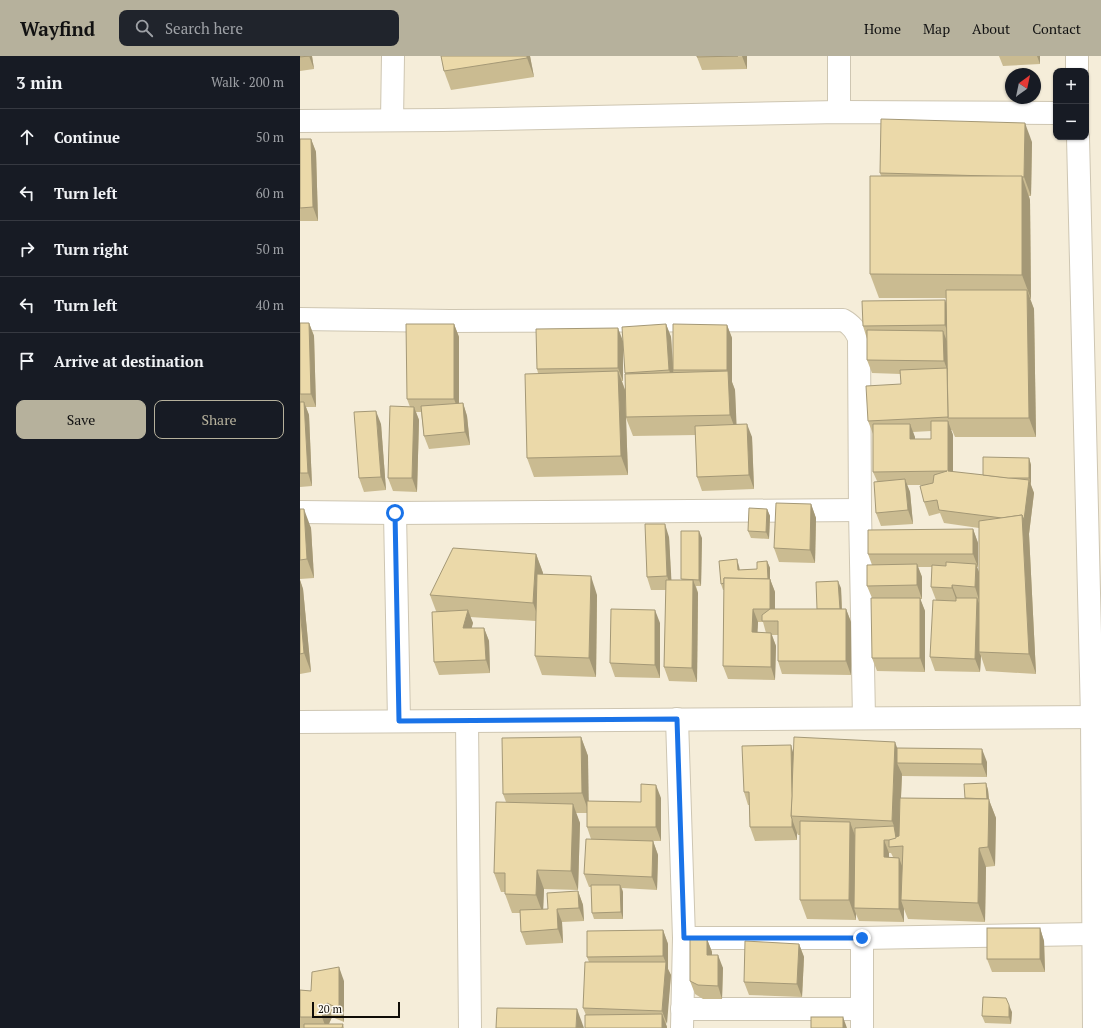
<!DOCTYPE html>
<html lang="en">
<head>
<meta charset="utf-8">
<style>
	body { margin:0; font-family:"PT Serif",serif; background:#20242c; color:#f1f3f6 }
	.controls { position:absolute; right:12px; top:12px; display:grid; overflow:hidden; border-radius:8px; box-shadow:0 1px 3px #0004 }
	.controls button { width:36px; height:36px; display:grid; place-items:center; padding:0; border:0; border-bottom:1px solid #363941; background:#171b24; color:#f1f3f6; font:20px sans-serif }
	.compass { position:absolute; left:705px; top:12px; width:36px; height:36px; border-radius:50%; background:#171b24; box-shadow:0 1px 3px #0004; rotate:33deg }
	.scale { position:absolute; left:12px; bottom:10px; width:88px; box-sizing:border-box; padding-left:4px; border:2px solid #0f0c06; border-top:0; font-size:11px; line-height:14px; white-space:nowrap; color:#0f0c06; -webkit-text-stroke:3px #fefbf3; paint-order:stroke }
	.stop { position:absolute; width:12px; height:12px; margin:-9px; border:3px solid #1a73e8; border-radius:50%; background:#fff }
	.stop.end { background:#1a73e8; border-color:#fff; box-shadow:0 1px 4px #0008 }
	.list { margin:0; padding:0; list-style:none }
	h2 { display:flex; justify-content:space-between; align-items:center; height:52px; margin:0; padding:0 16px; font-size:17px }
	h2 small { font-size:13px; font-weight:400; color:#9ea1a6 }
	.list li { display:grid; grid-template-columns:26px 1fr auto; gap:12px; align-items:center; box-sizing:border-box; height:56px; padding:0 16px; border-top:1px solid #363941 }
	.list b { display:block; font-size:15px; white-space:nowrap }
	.list em { font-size:13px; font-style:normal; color:#9ea1a6 }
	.actions { display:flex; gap:8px; padding:12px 16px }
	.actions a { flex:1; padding:9px 0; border:1px solid #b6b19c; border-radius:8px; text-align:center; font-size:14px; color:#b6b19c }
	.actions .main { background:#b6b19c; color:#111 }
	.icon { flex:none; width:22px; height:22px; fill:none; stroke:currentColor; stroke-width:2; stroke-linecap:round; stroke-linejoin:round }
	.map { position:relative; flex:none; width:801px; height:972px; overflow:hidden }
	header { display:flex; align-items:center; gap:24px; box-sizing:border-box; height:56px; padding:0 20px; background:#b6b19c; color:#111 }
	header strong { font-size:19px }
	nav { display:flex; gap:22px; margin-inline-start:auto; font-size:14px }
	.search { width:280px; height:36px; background:#20242c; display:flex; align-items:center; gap:10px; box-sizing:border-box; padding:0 14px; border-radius:8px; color:#9ea1a6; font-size:15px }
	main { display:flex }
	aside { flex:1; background:#171b24 }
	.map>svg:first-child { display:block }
</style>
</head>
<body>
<header>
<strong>Wayfind</strong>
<div class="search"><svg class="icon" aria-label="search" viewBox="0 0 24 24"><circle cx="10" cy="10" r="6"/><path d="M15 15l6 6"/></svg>Search here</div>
<nav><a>Home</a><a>Map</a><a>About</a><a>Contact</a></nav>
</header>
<main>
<aside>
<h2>3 min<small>Walk · 200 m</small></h2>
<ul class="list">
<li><svg class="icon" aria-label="ahead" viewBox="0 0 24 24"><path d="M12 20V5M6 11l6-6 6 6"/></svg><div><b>Continue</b></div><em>50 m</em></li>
<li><svg class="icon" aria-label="left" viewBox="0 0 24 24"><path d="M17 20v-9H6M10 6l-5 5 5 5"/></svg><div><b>Turn left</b></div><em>60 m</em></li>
<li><svg class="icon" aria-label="right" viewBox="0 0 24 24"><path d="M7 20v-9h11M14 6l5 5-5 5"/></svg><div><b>Turn right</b></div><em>50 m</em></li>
<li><svg class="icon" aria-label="left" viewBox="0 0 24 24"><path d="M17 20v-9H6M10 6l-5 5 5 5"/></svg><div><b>Turn left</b></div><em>40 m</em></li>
<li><svg class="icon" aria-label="arrive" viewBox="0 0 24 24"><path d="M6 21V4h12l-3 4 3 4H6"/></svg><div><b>Arrive at destination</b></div></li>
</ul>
<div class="actions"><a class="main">Save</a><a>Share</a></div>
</aside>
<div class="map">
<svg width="801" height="972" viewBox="0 0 801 972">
	<rect width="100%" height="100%" fill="#f5edd9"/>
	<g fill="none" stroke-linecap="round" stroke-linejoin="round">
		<g stroke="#cec6b2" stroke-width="24">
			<g id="minor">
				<path d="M539,0v56"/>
				<path d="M777,0v15"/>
				<path d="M92,64l1,-64"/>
				<path d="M0,65l143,-1 396,-8 217,1"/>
				<path d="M778,81l14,580 2,311"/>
				<path d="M0,263l150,2 393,-1c9,5 12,10 16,18l1,172 4,208"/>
				<path d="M0,456l95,1 465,-3"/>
				<path d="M95,457l4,208"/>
				<path d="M377,663l7,219 -2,90"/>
				<path d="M167,665l3,307"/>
				<path d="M0,666l801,-5"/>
				<path d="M384,882h178l232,-4"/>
				<path d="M382,953h179"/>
				<path d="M562,972v-90"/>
			</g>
		</g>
		<use href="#minor" stroke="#fff" stroke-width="22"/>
	</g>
	<g fill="#cabb91" fill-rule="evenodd">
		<path d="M0,0h12l2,13 -14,2z"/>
		<path d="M141,0h89l4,21 -83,13 -7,-19z"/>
		<path d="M447,0v13l-45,1 -5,-13z"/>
		<path d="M699,0h41v8l-37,2z"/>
		<path d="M0,83h11l5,13 2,69h-18z"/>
		<path d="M732,86l-1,54h-2l1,4 1,99h-1l4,10 2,128h-81l-3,-7h-1l2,5v37l30,3 46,-17 2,7v20l3,8 -5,41 7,140 -50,-3 -5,-15 -1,16 -45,-1 -5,-14 6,-57 -5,-13 1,-20h-14l4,10v22h-2l5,12v61l-48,-1 -5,-13v-60l-5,-12 5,-21 -4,-11 105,-25 5,14v24h-1l2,5v-44l-35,-5 -4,-10 -11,3 -5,-14v-17h-17l3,7 3,32 -32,2 -5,-13 1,-32 -4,-9v-38l-5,-13 33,-37v-10l-29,-1 -5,-13v-21l-4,-13 83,-21v-7h-67l-9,-24 11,-98 -1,-3zM631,375v8h-16l-2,-7z"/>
		<path d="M0,267h9l5,13 2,71h-10l3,8 3,71 -12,1z"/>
		<path d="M154,268l5,13v66h4l4,13 3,29 -41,4 -5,-13 -3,-24h-5l3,8 -2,72 -24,-1 -5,-13 22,-71 -3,-8z"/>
		<path d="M366,268l5,13 2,26 54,-38 5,13v44l3,8 1,34 16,13 2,52 -52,2 -5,-14 -1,-42 -63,1 -7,-18 2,57 -94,2 -7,-19 11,-85 -1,-4 86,-28v40h-1l3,9v-17z"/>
		<path d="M81,368l5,66 -22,2 -5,-14z"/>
		<path d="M511,448l5,14 -1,45 -36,-1 -5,-14z"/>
		<path d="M0,453l11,19 3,50 -14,1z"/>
		<path d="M467,453l3,7 -1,23 -18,-1 -3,-7z"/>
		<path d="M369,481l2,43h11l20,-42 -1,48h-5l2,7 -1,89 -28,-1 -5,-14 2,-77h-15l-4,-13z"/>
		<path d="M236,498l7,19v2l54,20 -1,82 -54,-2 -7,-19 1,-35 -66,-4 3,6 -2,5h13l5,13 1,32 -51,2 -5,-13 2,-51 -6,-16z"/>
		<path d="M467,505l3,7v11l5,13v17h42l24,-21 1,21h4l5,13v53l-69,-1 -4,-13v-26h-6l4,11 -1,34 -47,-1 -5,-13 1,-76h-1l-2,-6 18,-18 1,4 17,-1zM458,566h5l3,11 -9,-1z"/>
		<path d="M0,524l3,9 8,83 -11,2z"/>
		<path d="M360,567v55l-45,-1 -5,-14z"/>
		<path d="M281,681l7,19v45l53,1 20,-4v43h-27h19l5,14 -1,35 -35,-2 1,4v27h-29l-2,-6 -1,-26h-2l-5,-13 7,-35 -4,-12v-14h-11l4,10 -2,67 -34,-1 -1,20h5l30,-18 5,14 1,16 -22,1 1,21 -37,2 -5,-13 -1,-19h-8l-7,-19v-2h-4l-7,-19 12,-71 -3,-8z"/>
		<path d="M597,692l90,14v15l-85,-1v-2l-1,24h64l21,-15 2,7 1,10 7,18 -1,48 -9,1 -1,55 -77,-3 -4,-10v13l-45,-1 -3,-7v6l-49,-1 -7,-19v-65h-2l-1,-2v7l-42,1 -5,-14 -1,-22h-1l-4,-13 49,-39zM589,797h2l2,4h-4z"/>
		<path d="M740,872l4,13 1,31h-53l-5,-13z"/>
		<path d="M363,874l5,14v25l3,6 -5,49 1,4h-82l1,-13 -3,-7 6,-46 -2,-5z"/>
		<path d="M407,883l5,13v3l11,13 -1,31h-19l-8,-5 -5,-13z"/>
		<path d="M499,888l5,13 -2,40 -53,-2 -5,-13z"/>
		<path d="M44,925v41l-12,-5 -3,7h14l1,4h-44v-38l11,1z"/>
		<path d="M712,956l-1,12 -26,-1 -3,-7z"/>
	</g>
	<g fill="#a49876">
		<path d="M9,0h3l2,13z"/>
		<path d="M227,0h3l4,21 -7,-19z"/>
		<path d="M442,0h5v13z"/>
		<path d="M737,0h3v8z"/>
		<path d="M725,67l7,19 -1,54 -7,-19z"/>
		<path d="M11,83l5,13 2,69 -5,-14z"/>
		<path d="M722,120l8,24 1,99 -9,-24z"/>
		<path d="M727,234l7,19 2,128 -7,-19z"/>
		<path d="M645,244l5,13v26l-5,-14z"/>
		<path d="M9,267l5,13 2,71 -5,-13z"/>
		<path d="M154,268l5,13v75l-5,-13z"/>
		<path d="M366,268l5,13 3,46 -5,-13z"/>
		<path d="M427,269l5,13v44l3,8 2,44 -7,-19 -2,-42 -1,-3z"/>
		<path d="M318,272l5,13v40l-5,-13z"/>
		<path d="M643,275l5,13v28l-4,-11z"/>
		<path d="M318,315l7,19 3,85 -7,-19z"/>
		<path d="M4,346l5,13 3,71 -4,-13z"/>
		<path d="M163,347l4,13 3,29 -5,-13z"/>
		<path d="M114,351l5,13 -2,72 -5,-14z"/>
		<path d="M76,355l5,13 5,66 -5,-13z"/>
		<path d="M648,365l5,14v50l-5,-14z"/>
		<path d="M447,368l5,13 2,52 -5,-14z"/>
		<path d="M610,368l5,13v15l-5,-13z"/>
		<path d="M729,402l2,7v20l-2,-7z"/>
		<path d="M605,423l5,13 3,32 -5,-14z"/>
		<path d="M729,424l5,13 -5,41 7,140 -7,-20 -7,-139z"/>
		<path d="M511,448l5,14 -1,45 -5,-13z"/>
		<path d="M4,453l7,19 3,50 -7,-19z"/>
		<path d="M467,453l3,7 -1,23 -3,-7z"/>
		<path d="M365,468l4,13 3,53 -5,-14z"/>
		<path d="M673,473l5,14v24l-5,-13z"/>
		<path d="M399,475l3,7 -1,48 -2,-6z"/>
		<path d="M236,498l7,19 -3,49 -7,-19z"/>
		<path d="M437,503l2,7 1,11 -2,-7z"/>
		<path d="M467,505l3,7v11l5,13v30l-5,-13z"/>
		<path d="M617,508l5,13v22l-5,-14z"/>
		<path d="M676,508l5,14 -2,22 -4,-13z"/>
		<path d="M291,520l6,19 -1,82 -7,-19z"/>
		<path d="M0,524l3,9 8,83 -7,-19 -4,-45z"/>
		<path d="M393,524l5,13 -1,89 -5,-14z"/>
		<path d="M538,525l3,7 1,28 -2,-7z"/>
		<path d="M652,529l5,13v4l-5,-14z"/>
		<path d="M620,542l5,13v61l-5,-14z"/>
		<path d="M677,542l5,13 -3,41 2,4 -1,16 -5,-13z"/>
		<path d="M453,553l5,13 -1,23 -5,-13z"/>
		<path d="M546,553l5,13v53l-5,-14z"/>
		<path d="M168,554l5,13 -5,19 -5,-14z"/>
		<path d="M355,554l5,13v55l-5,-13z"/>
		<path d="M184,572l5,13 1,32 -4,-13z"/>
		<path d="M471,577l5,13 -1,34 -4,-13z"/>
		<path d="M281,681l7,19 1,57 -7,-20z"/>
		<path d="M595,686l7,19 -5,2 5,11 -3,66h-3l-2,-14 -2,-5z"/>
		<path d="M491,689l4,14 -3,57z"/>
		<path d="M682,693l5,13v15l-5,-13z"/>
		<path d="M686,727l2,7 1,10 7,18 -1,48 -7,-19 -1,-46z"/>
		<path d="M356,729l5,13v43l-5,-14z"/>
		<path d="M273,748l7,19 -2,67 -7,-19z"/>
		<path d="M492,763l5,14v7l-5,-13z"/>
		<path d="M550,766l7,19 -3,67 2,6v6l-7,-20z"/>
		<path d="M584,784l5,13v18l-5,-14z"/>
		<path d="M353,785l5,14 -1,35 -5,-13z"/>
		<path d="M679,792l7,19 -1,55 -7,-19z"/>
		<path d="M599,802l5,13 -3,29 3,9v13l-5,-13z"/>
		<path d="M237,814l7,19 -1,25 -7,-19z"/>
		<path d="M320,829l3,7v27l-2,-7z"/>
		<path d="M278,835l5,14 1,16 -5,-13z"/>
		<path d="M257,853l5,13 1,21 -5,-14z"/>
		<path d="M740,872l4,13 1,31 -5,-13z"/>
		<path d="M363,874l5,14v25l3,6 -4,49 -5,-13 4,-48 -3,-7z"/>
		<path d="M407,883l5,13v16l-5,-13z"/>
		<path d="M499,888l5,13 -2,40 -5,-13z"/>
		<path d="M418,899l5,13 -1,31 -4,-13z"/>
		<path d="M39,911l5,14v41l-5,-13z"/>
		<path d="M27,947l5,14 -5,11h-1l-4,-11z"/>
		<path d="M709,949l3,7 -1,12 -2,-7z"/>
		<path d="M277,953l7,19h-8z"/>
		<path d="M362,958l5,13v1h-5z"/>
		<path d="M543,961l4,11h-4z"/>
	</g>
	<g fill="#ebd9a9" stroke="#a49876">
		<path d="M0,0h9l-9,1z"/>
		<path d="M141,0h86v2l-83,13z"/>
		<path d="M397,0h41l-41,1z"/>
		<path d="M581,63l144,4 -1,54 -144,-4z"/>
		<path d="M0,83h11l2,68 -13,1z"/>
		<path d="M570,120h152v99l-152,-1z"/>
		<path d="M646,234h81l2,128h-81z"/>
		<path d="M645,244v25l-82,1 -1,-25z"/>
		<path d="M0,267h9l2,71h-11z"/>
		<path d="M106,268h48v75h-47z"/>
		<path d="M366,268l3,46 -44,3 -3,-46z"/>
		<path d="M373,268l54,1v45h-54z"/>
		<path d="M318,272v40l-81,1 -1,-40z"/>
		<path d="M567,274l76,1 1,30 -77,-1z"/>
		<path d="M647,312l1,49 -80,4 -2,-35 35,-2 -1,-14z"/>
		<path d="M318,315l3,85 -94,2 -2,-84z"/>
		<path d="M428,315l2,44 -104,2 -1,-43z"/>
		<path d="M0,346h4l4,71h-8z"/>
		<path d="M163,347l2,29 -41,4 -3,-30z"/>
		<path d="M90,350l24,1 -2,71h-24z"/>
		<path d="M76,355l5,66 -22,1 -5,-66z"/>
		<path d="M631,365h17v50l81,9 -5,40 -2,-5 -20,3 -63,-8 -2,-10 -13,2 -4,-16 13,-3 1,-8 13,-4 -74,1v-48h37v15h21z"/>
		<path d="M447,368l2,51 -52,2 -2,-51z"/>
		<path d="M683,401l46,1v20h-21l-25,-3z"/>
		<path d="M605,423l3,31 -32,3 -2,-31z"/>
		<path d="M476,447l35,1 -1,46 -36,-2z"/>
		<path d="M449,452l18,1 -1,23 -18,-1z"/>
		<path d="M0,453h4l3,50 -7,1z"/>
		<path d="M722,459l7,139 -50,-2v-131z"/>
		<path d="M345,468h20l2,52 -20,1z"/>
		<path d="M673,473v25h-105v-24z"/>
		<path d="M381,475h18v49l-18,-1z"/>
		<path d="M153,492l83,6 -3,49 -103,-8z"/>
		<path d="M437,503l1,11 19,-1v-7l10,-1 1,18 -44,-1v5l-3,1 -2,-23z"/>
		<path d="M646,506l30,2 -1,23 -23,-2v3l-21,-1 1,-22 14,1z"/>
		<path d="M617,508v21l-50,1v-21z"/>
		<path d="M237,518l54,2 -2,82 -54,-2z"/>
		<path d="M424,522l46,1v30h-17l-1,23 19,1v34l-48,-1z"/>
		<path d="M366,524h27l-1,88 -28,-1z"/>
		<path d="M538,525l2,28h-23l-1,-27z"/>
		<path d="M571,542h49v60h-48z"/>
		<path d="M656,542h21l-2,61 -45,-2 3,-57 23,1z"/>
		<path d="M0,552l4,45 -4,1z"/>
		<path d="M311,553l44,1v55l-45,-2z"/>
		<path d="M470,553h76v52h-68v-40h-16v-6z"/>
		<path d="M168,554l-5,18h21l2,32 -52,2 -2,-50z"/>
		<path d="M281,681l1,56 -79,1 -1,-56z"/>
		<path d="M494,681l101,5 -3,79 -101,-5z"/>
		<path d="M491,689l1,51 -1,20 1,3v8h-42l-1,-35h-5l-2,-46z"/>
		<path d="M597,692l85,1v15l-85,-1z"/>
		<path d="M686,727l1,16 -22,-1 -1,-14z"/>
		<path d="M341,728l15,1v42h-69v-26l54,1z"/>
		<path d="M600,742l89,1 -1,48 -9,1 -1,55 -77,-3 2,-54 -14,1v-8l10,-3z"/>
		<path d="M196,746l77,2 -2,67 -34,-1 -1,25 -31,-1v-21h-11z"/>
		<path d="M500,765l50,1 -1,78h-49z"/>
		<path d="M594,770l2,12 -7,2h-5v17l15,1v51l-45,-1 1,-80z"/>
		<path d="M286,783l67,2 -1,36 -68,-3z"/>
		<path d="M291,829h29l1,27 -29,1z"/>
		<path d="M278,835l1,17 -22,1 1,20 -37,3 -1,-22 28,-1 -1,-16z"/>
		<rect x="687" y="872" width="53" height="31"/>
		<path d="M363,874v26l-76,1v-26z"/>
		<path d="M390,882l17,1v16h11v31l-20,-1 -8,-4z"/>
		<path d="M445,885l54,3 -2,40 -53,-2z"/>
		<path d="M285,906h81l-4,49 -79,-3z"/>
		<path d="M39,911v42l-12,-6 -5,14h-22v-27l11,1 1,-19z"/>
		<path d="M683,941l23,1 3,7v12l-27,-1z"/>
		<path d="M197,952l80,1 -1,19h-80z"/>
		<path d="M362,958v14h-77v-13z"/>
		<rect x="511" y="961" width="32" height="11"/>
		<path d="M4,968h39l-1,4h-38z"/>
	</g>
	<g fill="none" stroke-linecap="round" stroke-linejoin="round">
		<path stroke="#1a73e8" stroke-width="5" d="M95,457l4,208 278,-2 7,219h178"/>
	</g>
</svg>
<div class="controls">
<button>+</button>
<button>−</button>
</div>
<svg class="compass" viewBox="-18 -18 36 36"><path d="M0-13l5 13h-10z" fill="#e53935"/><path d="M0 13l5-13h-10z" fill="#9ea1a6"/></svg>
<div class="scale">20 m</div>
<div class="stop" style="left:95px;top:457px"></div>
<div class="stop end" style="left:562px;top:882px"></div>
</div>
</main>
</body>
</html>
